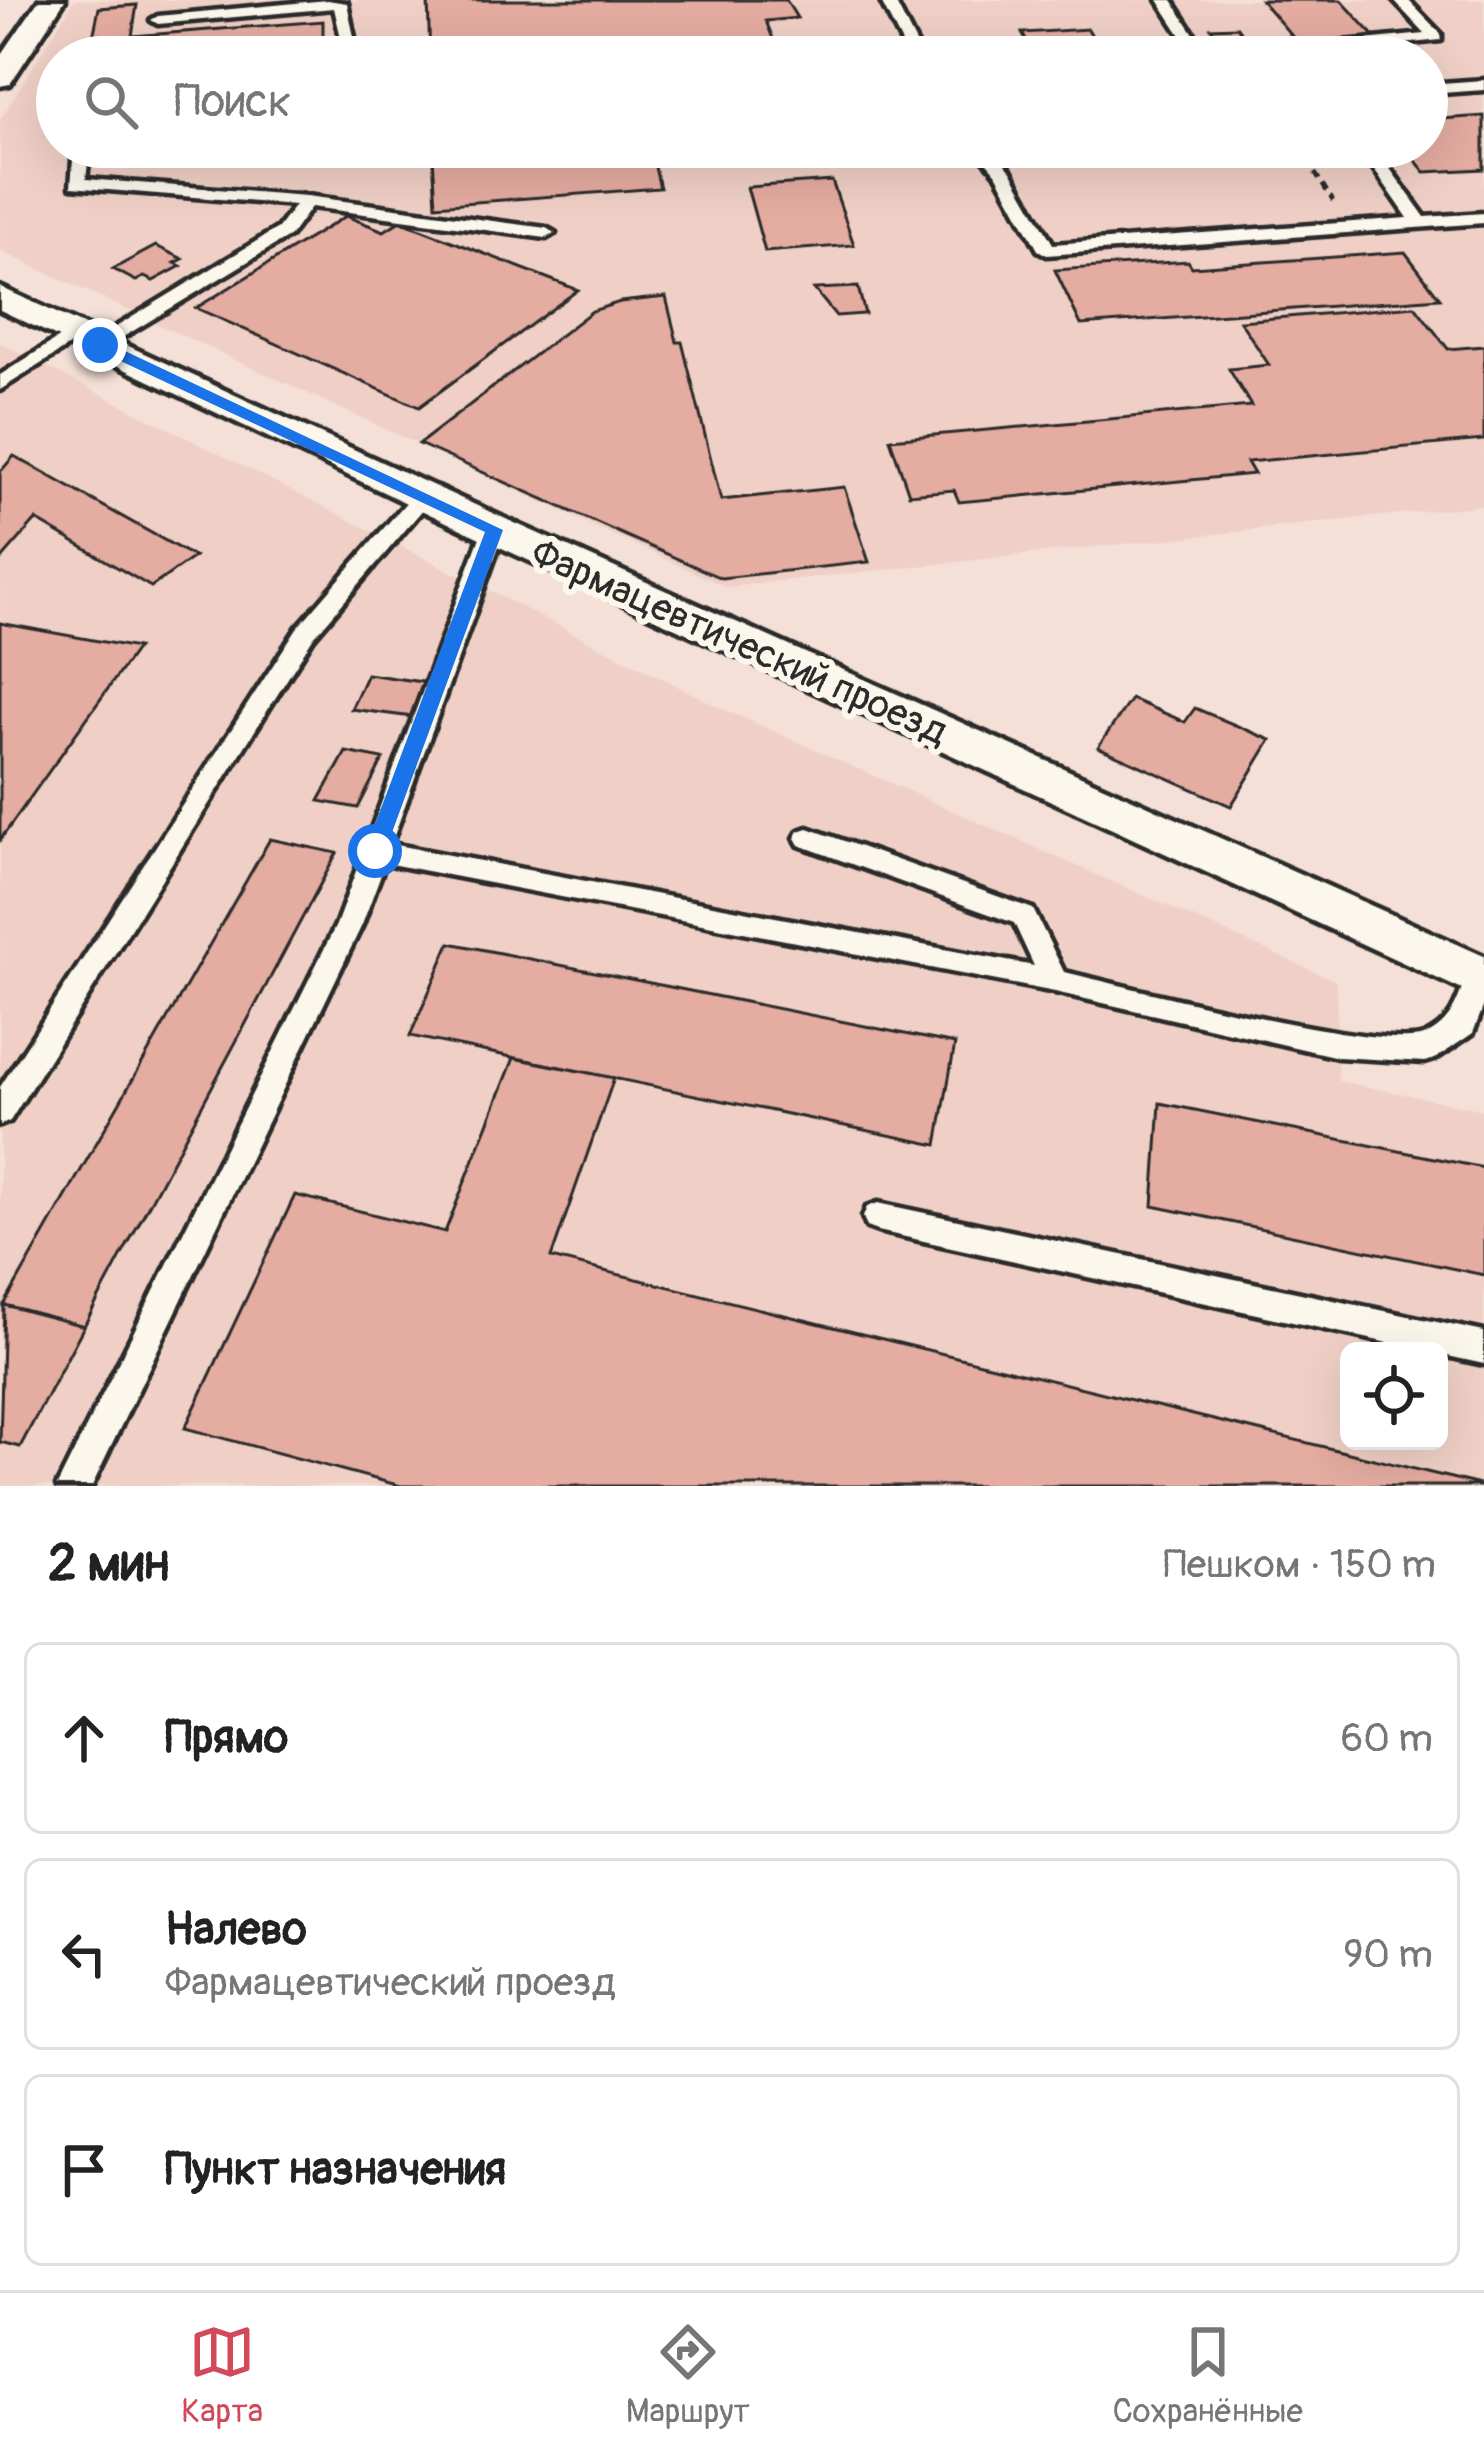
<!DOCTYPE html>
<html lang="ru">
<head>
<meta charset="utf-8">
<style>
	body { margin:0; font-family:Pangolin,sans-serif; background:#f2f2f2; color:#222 }
	.controls { position:absolute; right:36px; bottom:36px; display:grid; overflow:hidden; border-radius:18px; box-shadow:0 12px 48px #0002 }
	.controls button { width:108px; height:108px; display:grid; place-items:center; padding:0; border:0; border-bottom:3px solid #e0e0e0; background:#fff; color:#222; font:60px sans-serif }
	.stop { position:absolute; width:36px; height:36px; margin:-27px; border:9px solid #1a73e8; border-radius:50%; background:#fff }
	.stop.end { background:#1a73e8; border-color:#fff; box-shadow:0 3px 12px #0008 }
	.list { margin:0; padding:0; list-style:none }
	h2 { display:flex; justify-content:space-between; align-items:center; height:156px; margin:0; padding:0 48px; font-size:51px }
	h2 small { font-size:39px; font-weight:400; color:#767676 }
	.list li { display:grid; grid-template-columns:78px 1fr auto; gap:36px; align-items:center; box-sizing:border-box; height:192px; margin:0 24px 24px; padding:0 24px; border:3px solid #e0e0e0; border-radius:18px }
	.list b { display:block; font-size:45px; white-space:nowrap }
	.list p { margin:0; font-size:39px; white-space:nowrap; color:#767676 }
	.list em { font-size:39px; font-style:normal; color:#767676 }
	.icon { flex:none; width:66px; height:66px; fill:none; stroke:currentColor; stroke-width:2; stroke-linecap:round; stroke-linejoin:round }
	.map { position:relative; flex:none; width:1484px; height:1486px; overflow:hidden }
	.search { position:absolute; background:#fff; box-shadow:0 12px 48px #0002; left:36px; right:36px; top:36px; height:132px; display:flex; align-items:center; gap:30px; box-sizing:border-box; padding:0 42px; border-radius:66px; color:#767676; font-size:45px }
	.sheet { height:804px; background:#fff }
	nav { display:flex; justify-content:space-around; align-items:center; box-sizing:border-box; height:168px; border-top:3px solid #e0e0e0; background:#fff; font-size:33px; color:#767676 }
	nav a { display:grid; justify-items:center; gap:6px }
	nav .on { color:#d1495b }
	.map>svg:first-child { display:block }
</style>
</head>
<body>
<div class="map">
<svg width="1484" height="1486" viewBox="0 0 1484 1486">
	<rect width="100%" height="100%" fill="#f4e0d6"/>
	<filter id="ink" filterUnits="userSpaceOnUse"><feTurbulence type="fractalNoise" baseFrequency=".00833" numOctaves="2"/><feDisplacementMap in="SourceGraphic" scale="24" xChannelSelector="R" yChannelSelector="G"/><feConvolveMatrix kernelMatrix="1 2 1 2 8 2 1 2 1" color-interpolation-filters="sRGB"/></filter>
	<g filter="url(#ink)">
		<g fill="#f0d0c6" fill-rule="evenodd">
			<path d="M74,0h1410v505l-758,82 -726,-336v-131zM57,57h1370v90h-1370z"/>
			<path d="M0,343l721,365 615,273 2,100 146,29v376h-1484zM1349,1351h90v90h-90z"/>
		</g>
		<g fill="#e5aca1" stroke="#2b2b2b" stroke-width="3">
			<path d="M428,0h358l11,18 -31,3 12,30 13,6h-361z"/>
			<path d="M1261,0h80l34,37 -78,5z"/>
			<path d="M137,5l-5,31 191,-15v24l-77,6v6h-157l10,-49z"/>
			<path d="M1237,27l16,23 -27,2 -15,-24z"/>
			<path d="M1088,29l16,28h-69l-13,-24z"/>
			<path d="M1484,116v53l-59,3 -21,-25h23v-27z"/>
			<path d="M572,147h78l10,41 -224,17 -3,-48z"/>
			<path d="M853,147h103l5,11 -101,7z"/>
			<path d="M832,181l22,64 -89,7 -18,-65z"/>
			<path d="M346,216l38,15 16,-10 178,69 -159,117 -223,-99z"/>
			<path d="M156,246l27,13 -8,4 6,3 -28,15 -9,-4 -8,4 -23,-12z"/>
			<path d="M1405,252l35,46 -359,27 -26,-55 133,-9 4,6z"/>
			<path d="M858,287l7,27 -29,2 -22,-27z"/>
			<path d="M666,297l11,45h5l39,158 123,-13 25,75 -148,16 -302,-134 173,-133 28,-9z"/>
			<path d="M1415,306l33,43 36,-3v94l-237,22 7,12 -295,28 -5,-12 -45,4 -19,-55 361,-33 -22,-37 40,-4 -29,-44z"/>
			<path d="M14,456l180,101 -43,30 -115,-67 -36,41v-89z"/>
			<path d="M0,623l137,25 -137,192z"/>
			<path d="M367,674l62,9 -16,34 -62,-8z"/>
			<path d="M1131,699l54,23 10,-14 76,32 -40,66 -133,-59z"/>
			<path d="M346,752l37,7 -25,49 -39,-7z"/>
			<path d="M270,839l67,14 -253,473 -80,-21z"/>
			<path d="M450,943l505,101 -18,101 -527,-109z"/>
			<path d="M514,1058l100,20 -63,180 933,228h-1083l-216,-58 110,-233 150,37z"/>
			<path d="M1160,1103l324,65v107l-331,-69z"/>
			<path d="M4,1305l80,21 -64,121 -20,-5z"/>
		</g>
		<g fill="none" stroke-linecap="round" stroke-linejoin="round">
			<g stroke="#2b2b2b" stroke-width="9">
				<g id="lane">
					<path d="M327,0l20,3 11,54h-38l24,-6 -10,-43 -176,16 -7,-4 7,-4z"/>
					<path d="M880,0h14l29,57h-14z"/>
					<path d="M1158,0h14l37,57h-14z"/>
					<path d="M1393,0h15l33,34v6l-164,17 -22,-3 7,-4 163,-16z"/>
					<path d="M1101,47l55,6 7,4 -67,-3v-6z"/>
					<path d="M1033,50l5,1v6h-60l7,-4z"/>
					<path d="M1484,80v10l-57,4v-10z"/>
					<path d="M74,147h16l-4,32 221,17 239,32 9,5 -9,5 -235,-31 -21,29 -190,115 -7,-2v-8l185,-113 17,-23 -224,-18z"/>
					<path d="M973,147h17l21,24 42,73 355,-26 -41,-59 -52,-12 63,5 47,65 59,-4v10l-437,32 -9,-5 -42,-77z"/>
					<path d="M76,327l9,6 -2,4 -83,53v-15z"/>
					<path d="M423,489l10,7 -3,5 -117,137 -303,483 -10,4v-38l297,-459 119,-137z"/>
					<path d="M494,522l11,7 -114,315 643,122 -20,-43 -215,-78 -4,-7 4,-7 9,-3 225,81 31,63c58,13 323,82 362,63 30,-15 31,-38 44,-66l14,-2v38l-11,28 -38,26 -10,3 -87,-5 -283,-65 -670,-129 -23,62 -270,561h-35l279,-561 147,-396z"/>
					<path d="M878,1203l606,129v32l-606,-133 -11,-4 -4,-10 4,-10z"/>
				</g>
			</g>
			<g stroke="#2b2b2b" stroke-width="9">
				<g id="street">
					<path d="M39,0h26l-55,84 -10,2v-29z"/>
					<path d="M0,287l508,233 976,436v44l-1004,-462 -480,-228z"/>
				</g>
			</g>
			<path stroke="#2b2b2b" stroke-width="4.5" stroke-dasharray="8 6" stroke-linecap="butt" d="M1315,173l18,28"/>
			<use href="#lane" fill="#fbf7ec" fill-rule="evenodd"/>
			<use href="#street" fill="#fbf7ec" fill-rule="evenodd"/>
		</g>
	</g>
	<path fill="#1a73e8" d="M95,342h11l397,188 -120,327h-15l-3,-6 120,-319 -390,-183z"/>
	<g text-anchor="middle" stroke-width="12" stroke-linejoin="round" paint-order="stroke">
		<g font-size="39" fill="#2b2b2b" stroke="#fbf7ec">
			<text transform="translate(740 641) rotate(24)" y="14">Фармацевтический проезд</text>
		</g>
	</g>
</svg>
<div class="controls">
<button><svg class="icon" aria-label="locate" viewBox="0 0 24 24"><circle cx="12" cy="12" r="6"/><path d="M12 2v4M12 18v4M2 12h4M18 12h4"/></svg></button>
</div>
<div class="stop" style="left:375px;top:851px"></div>
<div class="stop end" style="left:100px;top:345px"></div>
<div class="search"><svg class="icon" aria-label="search" viewBox="0 0 24 24"><circle cx="10" cy="10" r="6"/><path d="M15 15l6 6"/></svg>Поиск</div>
</div>
<section class="sheet">
<h2>2 мин<small>Пешком · 150 m</small></h2>
<ul class="list">
<li><svg class="icon" aria-label="ahead" viewBox="0 0 24 24"><path d="M12 20V5M6 11l6-6 6 6"/></svg><div><b>Прямо</b></div><em>60 m</em></li>
<li><svg class="icon" aria-label="left" viewBox="0 0 24 24"><path d="M17 20v-9H6M10 6l-5 5 5 5"/></svg><div><b>Налево</b><p>Фармацевтический проезд</p></div><em>90 m</em></li>
<li><svg class="icon" aria-label="arrive" viewBox="0 0 24 24"><path d="M6 21V4h12l-3 4 3 4H6"/></svg><div><b>Пункт назначения</b></div></li>
</ul>
</section>
<nav>
<a class="on"><svg class="icon" aria-label="map" viewBox="0 0 24 24"><path d="M3 6l6-2 6 2 6-2v14l-6 2-6-2-6 2zM9 4v14M15 6v14"/></svg>Карта</a>
<a><svg class="icon" aria-label="directions" viewBox="0 0 24 24"><path d="M12 3l9 9-9 9-9-9zM9 14v-3h6M13 9l2 2-2 2"/></svg>Маршрут</a>
<a><svg class="icon" aria-label="saved" viewBox="0 0 24 24"><path d="M7 4h10v16l-5-4-5 4z"/></svg>Сохранённые</a>
</nav>
</body>
</html>
